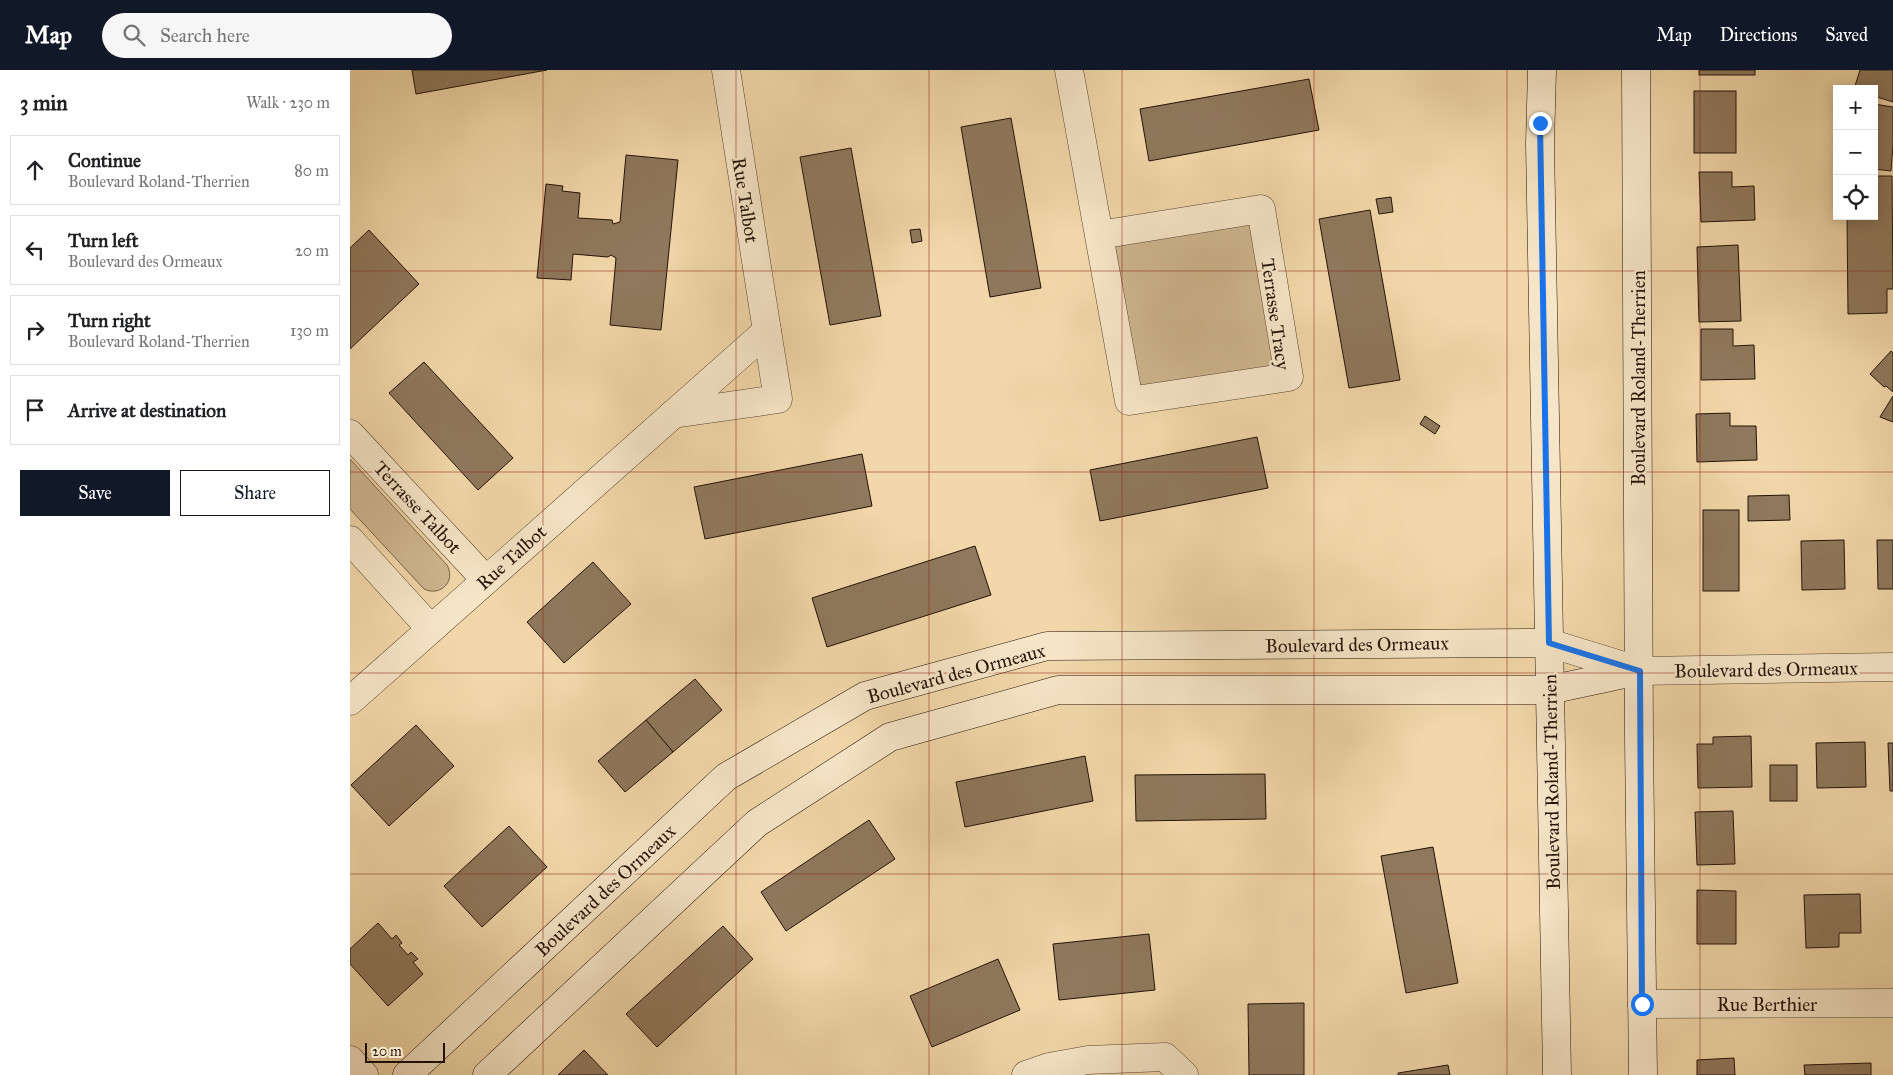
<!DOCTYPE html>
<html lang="en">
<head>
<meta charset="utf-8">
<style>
	body { margin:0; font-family:"IM FELL Great Primer",serif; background:#f6f6f6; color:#202124 }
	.controls { position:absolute; right:15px; top:15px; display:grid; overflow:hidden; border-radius:0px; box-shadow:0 2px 12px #0003 }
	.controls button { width:45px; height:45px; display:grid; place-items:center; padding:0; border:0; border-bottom:1px solid #e0e0e0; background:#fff; color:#202124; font:25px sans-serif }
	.scale { position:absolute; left:15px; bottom:12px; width:80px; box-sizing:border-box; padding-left:5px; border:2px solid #241208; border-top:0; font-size:14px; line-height:18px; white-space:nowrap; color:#241208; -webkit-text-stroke:4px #f6e5c7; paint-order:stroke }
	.stop { position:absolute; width:15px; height:15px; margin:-11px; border:4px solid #1a73e8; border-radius:50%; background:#fff }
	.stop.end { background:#1a73e8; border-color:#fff; box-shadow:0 1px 5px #0008 }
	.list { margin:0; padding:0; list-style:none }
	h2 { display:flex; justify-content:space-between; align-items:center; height:65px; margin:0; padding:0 20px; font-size:21px }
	h2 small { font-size:16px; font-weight:400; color:#757577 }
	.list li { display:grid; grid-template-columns:32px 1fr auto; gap:15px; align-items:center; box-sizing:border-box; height:70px; margin:0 10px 10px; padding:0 10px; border:1px solid #e0e0e0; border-radius:0px }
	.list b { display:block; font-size:19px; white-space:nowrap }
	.list p { margin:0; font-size:16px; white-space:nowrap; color:#757577 }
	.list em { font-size:16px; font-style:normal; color:#757577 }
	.actions { display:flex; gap:10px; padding:15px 20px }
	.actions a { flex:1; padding:11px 0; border:1px solid #111827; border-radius:0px; text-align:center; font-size:18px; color:#111827 }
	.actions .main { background:#111827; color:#fff }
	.icon { flex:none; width:28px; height:28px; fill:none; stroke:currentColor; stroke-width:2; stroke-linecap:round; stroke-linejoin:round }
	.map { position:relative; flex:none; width:1543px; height:1005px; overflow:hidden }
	header { display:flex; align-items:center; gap:30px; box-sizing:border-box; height:70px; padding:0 25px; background:#111827; color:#fff }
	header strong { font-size:24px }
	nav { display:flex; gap:28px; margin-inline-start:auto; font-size:18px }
	.search { width:350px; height:45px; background:#f6f6f6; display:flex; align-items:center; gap:12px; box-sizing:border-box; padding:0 18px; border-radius:28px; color:#757577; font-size:19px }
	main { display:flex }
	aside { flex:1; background:#fff }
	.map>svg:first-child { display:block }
</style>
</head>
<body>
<header>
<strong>Map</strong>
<div class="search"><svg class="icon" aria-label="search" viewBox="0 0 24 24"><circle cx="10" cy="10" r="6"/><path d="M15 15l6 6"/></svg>Search here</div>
<nav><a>Map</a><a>Directions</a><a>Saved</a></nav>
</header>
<main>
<aside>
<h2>3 min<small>Walk · 230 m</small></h2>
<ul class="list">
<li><svg class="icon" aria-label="ahead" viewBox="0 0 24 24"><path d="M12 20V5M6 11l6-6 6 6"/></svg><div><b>Continue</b><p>Boulevard Roland-Therrien</p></div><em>80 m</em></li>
<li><svg class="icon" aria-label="left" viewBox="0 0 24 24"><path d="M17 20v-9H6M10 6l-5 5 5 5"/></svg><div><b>Turn left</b><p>Boulevard des Ormeaux</p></div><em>20 m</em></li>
<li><svg class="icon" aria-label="right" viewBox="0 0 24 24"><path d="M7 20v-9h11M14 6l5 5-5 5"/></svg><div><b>Turn right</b><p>Boulevard Roland-Therrien</p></div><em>130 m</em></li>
<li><svg class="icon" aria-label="arrive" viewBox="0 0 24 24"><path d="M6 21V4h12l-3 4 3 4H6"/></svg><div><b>Arrive at destination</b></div></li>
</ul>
<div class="actions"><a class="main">Save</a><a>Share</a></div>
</aside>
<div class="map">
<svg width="1543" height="1005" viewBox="0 0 1543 1005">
	<rect width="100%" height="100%" fill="#f1d7a9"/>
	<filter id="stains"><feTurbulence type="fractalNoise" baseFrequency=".004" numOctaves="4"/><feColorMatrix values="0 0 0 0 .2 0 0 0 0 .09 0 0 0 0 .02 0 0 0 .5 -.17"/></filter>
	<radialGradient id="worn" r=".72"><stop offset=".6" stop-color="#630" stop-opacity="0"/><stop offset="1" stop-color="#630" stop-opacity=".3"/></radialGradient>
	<g fill="#ceb68e" stroke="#79644b">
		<path d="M904,149l26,151 -145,22 -27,-151z"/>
		<path d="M0,389l97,106c9,16 -6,32 -23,24l-74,-80z"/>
	</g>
	<g fill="#8f785c" stroke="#241208">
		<path d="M62,0h135l-131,24z"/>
		<rect x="1349" y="0" width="56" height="5"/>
		<path d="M1510,0h33v32l-19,-6v-7h-20z"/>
		<path d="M959,9l10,51 -170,31 -9,-52z"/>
		<rect x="1344" y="21" width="42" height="62"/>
		<path d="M1524,34l19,3v38l-2,26 -17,-2z"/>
		<path d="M661,48l30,170 -51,9 -29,-170z"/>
		<path d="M501,78l30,168 -51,9 -30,-168z"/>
		<path d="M276,85l52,5 -17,170 -51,-5 6,-67 -5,-3 -3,2 -35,-3 -2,26 -34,-2 9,-94 17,2 -1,5 18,2 -2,25 34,2 1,4 7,-2z"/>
		<path d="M1349,102h33v15l22,-1 1,34 -54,2z"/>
		<path d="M1524,106h18l1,113h-6v24l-39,1 -1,-98h27z"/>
		<path d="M1041,127l2,15 -14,2 -3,-15z"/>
		<path d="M1020,140l30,170 -51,8 -30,-169z"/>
		<path d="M570,159l2,12 -10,2 -2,-13z"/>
		<path d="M19,160l50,54 -69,65v-101z"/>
		<path d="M1388,175l3,76 -42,1 -2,-75z"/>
		<path d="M1351,259h32v17l21,-1 1,34 -54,1z"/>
		<path d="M1541,281l2,2v39l-7,-6 -2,1 -14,-13z"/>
		<path d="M74,292l89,96 -35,32 -89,-97z"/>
		<path d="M1543,326v26l-13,-5z"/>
		<path d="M1380,343v13h26l1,34 -60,2 -1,-48z"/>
		<path d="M1075,346l15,10 -5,8 -15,-10z"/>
		<path d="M907,367l11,51 -168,33 -10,-51z"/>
		<path d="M512,384l10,52 -167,33 -11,-52z"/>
		<path d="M1439,425l1,25 -42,1v-25z"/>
		<rect x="1353" y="440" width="36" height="81"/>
		<path d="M1494,470l1,49 -43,1 -1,-49z"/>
		<path d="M1527,470h16v49h-15z"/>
		<path d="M625,476l16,49 -164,52 -15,-49z"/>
		<path d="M243,492l38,42 -67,59 -37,-41z"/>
		<path d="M345,609l27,31 -49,42 -27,-32z"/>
		<path d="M296,650l27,32 -48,40 -27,-31z"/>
		<path d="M66,655l38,41 -65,60 -38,-41z"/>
		<path d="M1401,666l1,51 -54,1 -1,-44h16v-7z"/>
		<path d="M1515,672l1,45 -49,1 -1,-45z"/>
		<path d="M1538,673h5v48h-3z"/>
		<path d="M735,686l8,45 -128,26 -9,-45z"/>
		<rect x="1420" y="695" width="27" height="36"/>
		<path d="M915,704l1,45 -130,2 -1,-46z"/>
		<path d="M1383,741l2,53 -38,1 -2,-53z"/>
		<path d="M519,750l26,39 -109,72 -25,-39z"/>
		<path d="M159,756l38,41 -65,60 -38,-41z"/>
		<path d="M1083,777l25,136 -52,10 -25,-137z"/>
		<path d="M1347,820l39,1v53h-39z"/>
		<path d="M1510,824l1,39h-22v14l-33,1 -2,-53z"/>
		<path d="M28,853l14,16 4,-4 6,8 -3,2 9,10 3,-3 7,7 -5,3 10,12 -35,32 -38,-42v-15z"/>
		<path d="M373,856l30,33 -96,88 -31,-33z"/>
		<path d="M799,864l6,56 -96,10 -6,-56z"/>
		<path d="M648,889l22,51 -88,37 -22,-51z"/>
		<path d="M954,933v72h-55l-1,-71z"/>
		<path d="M234,980l24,25h-50z"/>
		<path d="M1384,988l1,17h-38v-15z"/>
		<path d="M1521,993v12h-66l-1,-10z"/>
		<path d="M1098,995l2,10h-52v-2z"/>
	</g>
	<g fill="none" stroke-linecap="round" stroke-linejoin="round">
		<g stroke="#574330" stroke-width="29">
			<g id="street">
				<path d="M719,0l60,331 160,-24 -28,-168 -162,26"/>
				<path d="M323,344l105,-15 -11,-68"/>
				<path d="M0,364l136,146"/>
				<path d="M0,470l81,89"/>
				<path d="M1290,601l253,-4"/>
				<path d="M0,631l417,-370 -41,-261"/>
				<path d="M1292,934l251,-1"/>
				<path d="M0,990l14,15"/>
				<path d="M676,1005l23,-8 39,-7 77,-3 19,18"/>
			</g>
		</g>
		<g stroke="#241208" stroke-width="29">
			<g id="secondary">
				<path d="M1192,0l-2,74 17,931"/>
				<path d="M1286,0l3,669 4,336"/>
				<path d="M57,1005l319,-298 139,-81 182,-50 492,-3h10l91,28"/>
				<path d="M137,1005l270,-252 133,-86 168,-47h491l89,-19"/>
			</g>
		</g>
		<use href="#street" stroke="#f6e5c7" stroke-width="28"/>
		<use href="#secondary" stroke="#f6e5c7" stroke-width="28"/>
	</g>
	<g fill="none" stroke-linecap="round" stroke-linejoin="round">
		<path stroke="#1a73e8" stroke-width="6" d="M1190,53l9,520 91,28 2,333"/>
	</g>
	<path fill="none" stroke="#8f2418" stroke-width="1" stroke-opacity="0.55" d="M193,0v1005M386,0v1005M579,0v1005M772,0v1005M964,0v1005M1157,0v1005M1350,0v1005M0,201h1543M0,402h1543M0,603h1543M0,804h1543"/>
	<g text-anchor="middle" stroke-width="5" stroke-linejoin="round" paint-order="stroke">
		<g font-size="19" fill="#241208" stroke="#f6e5c7">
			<text transform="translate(396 130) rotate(81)" y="7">Rue Talbot</text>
			<text transform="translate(926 244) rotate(82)" y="7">Terrasse Tracy</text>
			<text transform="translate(1288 308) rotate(-90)" y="7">Boulevard Roland-Therrien</text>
			<text transform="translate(68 437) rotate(47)" y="7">Terrasse Talbot</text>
			<text transform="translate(161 487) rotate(-42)" y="7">Rue Talbot</text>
			<text transform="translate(1007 574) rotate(-1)" y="7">Boulevard des Ormeaux</text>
			<text transform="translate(1416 599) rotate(-1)" y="7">Boulevard des Ormeaux</text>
			<text transform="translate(606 603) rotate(-15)" y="7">Boulevard des Ormeaux</text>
			<text transform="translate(1201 712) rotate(-91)" y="7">Boulevard Roland-Therrien</text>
			<text transform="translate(255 820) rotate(-43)" y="7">Boulevard des Ormeaux</text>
			<text x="1417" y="941">Rue Berthier</text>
		</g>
	</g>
	<rect width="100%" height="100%" filter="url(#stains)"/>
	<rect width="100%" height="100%" fill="url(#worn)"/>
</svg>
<div class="controls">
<button>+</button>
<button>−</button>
<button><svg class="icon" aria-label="locate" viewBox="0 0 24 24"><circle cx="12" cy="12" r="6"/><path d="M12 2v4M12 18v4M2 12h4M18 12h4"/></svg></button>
</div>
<div class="scale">20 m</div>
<div class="stop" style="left:1292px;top:934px"></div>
<div class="stop end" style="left:1190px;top:53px"></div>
</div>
</main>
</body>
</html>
